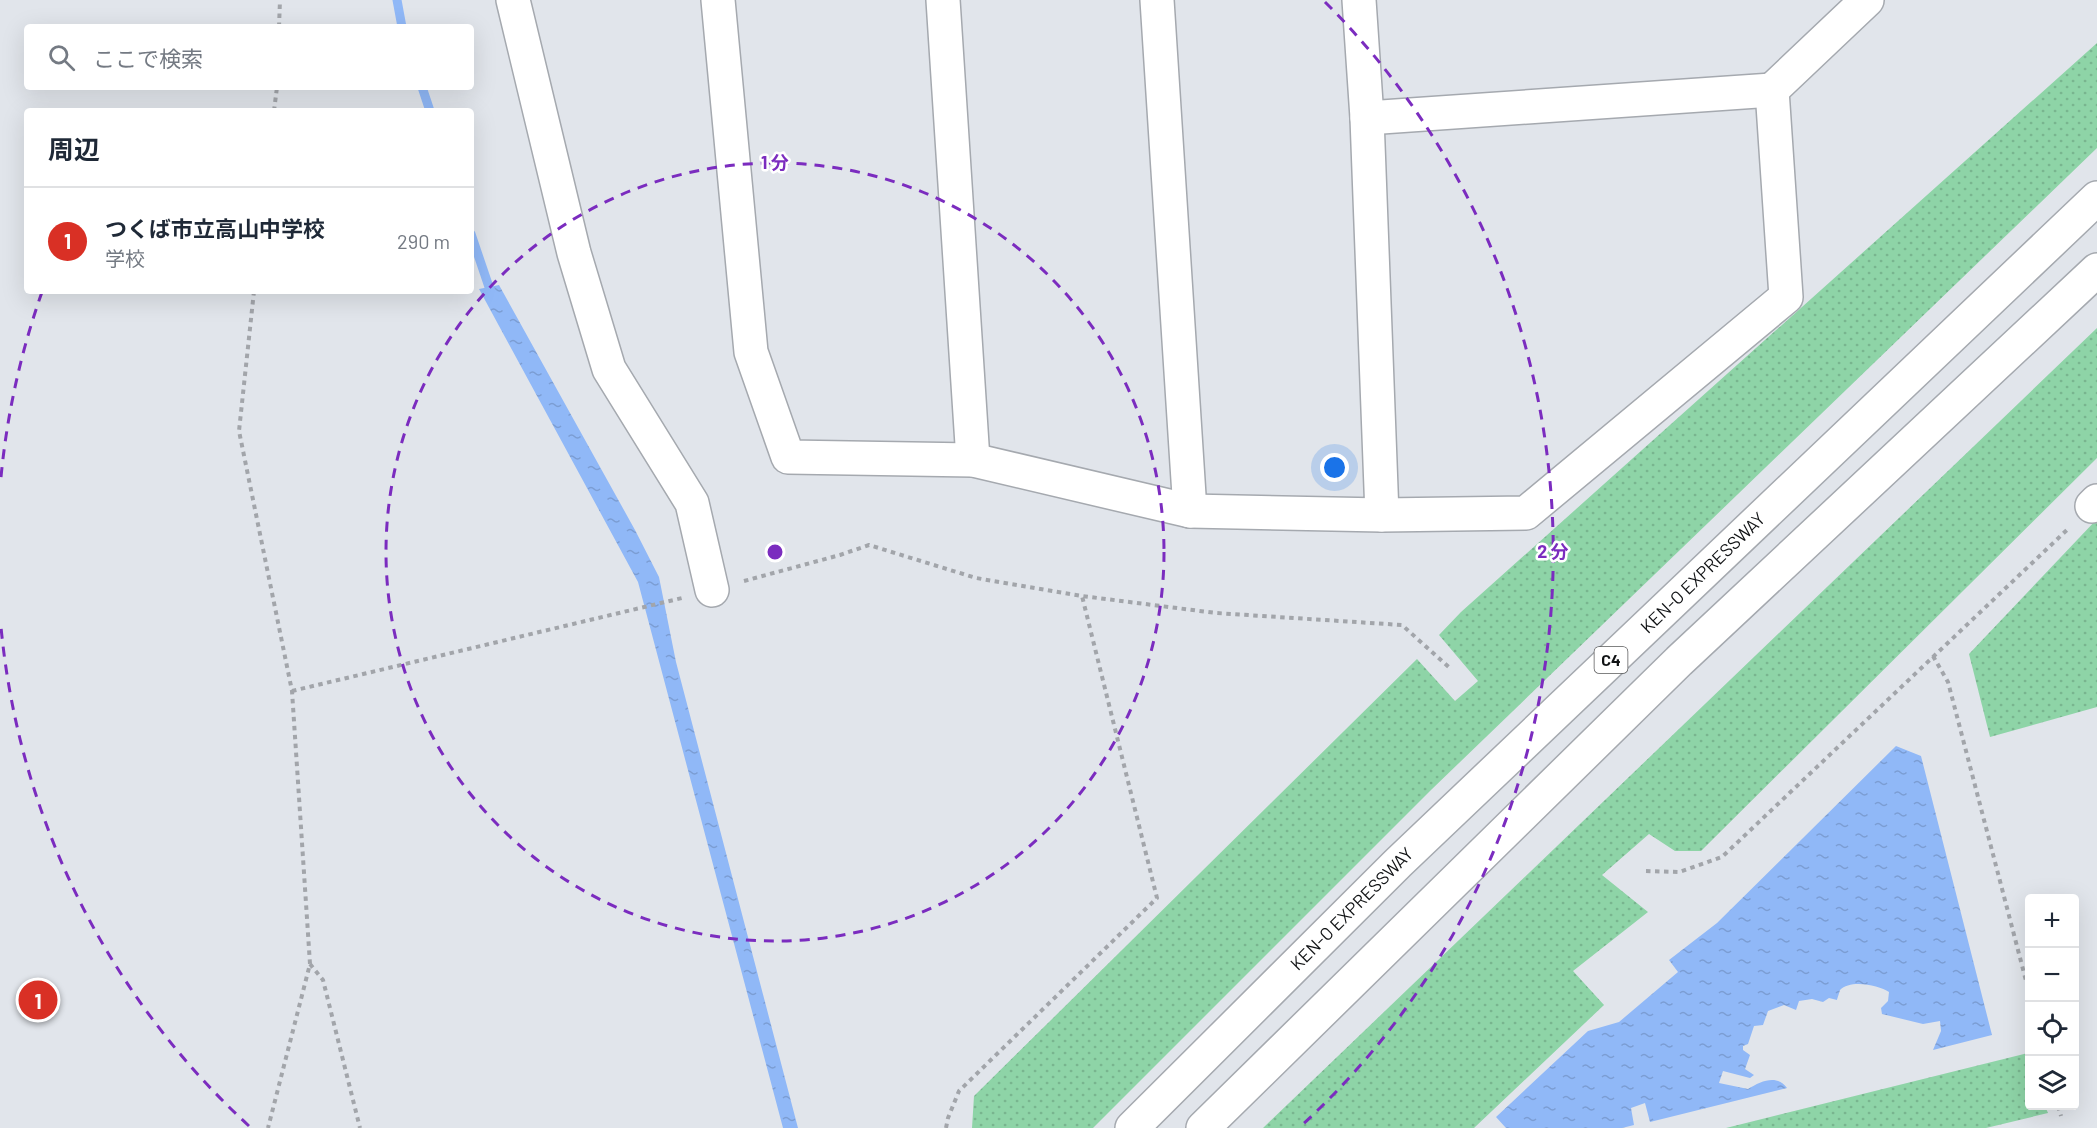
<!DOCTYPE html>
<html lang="ja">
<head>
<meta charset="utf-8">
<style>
	body { margin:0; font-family:Barlow,"Noto Sans JP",sans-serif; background:#f6f6f7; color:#1f2937 }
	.controls { position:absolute; right:18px; bottom:18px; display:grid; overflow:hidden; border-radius:6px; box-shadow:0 6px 24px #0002 }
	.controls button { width:54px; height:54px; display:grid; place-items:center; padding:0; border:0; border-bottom:2px solid #e0e1e3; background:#fff; color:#1f2937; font:30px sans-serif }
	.you { position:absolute; left:1335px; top:468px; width:21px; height:21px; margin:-15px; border:4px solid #fff; border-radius:50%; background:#1a73e8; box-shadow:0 0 0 9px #1a73e833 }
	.badge { display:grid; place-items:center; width:39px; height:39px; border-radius:50%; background:#d93025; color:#fff; font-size:20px; font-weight:700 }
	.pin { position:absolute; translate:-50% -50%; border:3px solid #fff; box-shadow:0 2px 6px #0006 }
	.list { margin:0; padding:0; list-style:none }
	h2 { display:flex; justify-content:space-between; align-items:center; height:78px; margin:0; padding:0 24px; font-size:26px }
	h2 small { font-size:20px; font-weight:400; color:#747a83 }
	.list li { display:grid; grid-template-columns:39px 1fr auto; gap:18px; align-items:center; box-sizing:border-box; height:108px; padding:0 24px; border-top:2px solid #e0e1e3 }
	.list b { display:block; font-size:22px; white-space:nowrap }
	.list p { margin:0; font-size:20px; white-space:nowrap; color:#747a83 }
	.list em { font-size:20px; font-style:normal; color:#747a83 }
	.icon { flex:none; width:33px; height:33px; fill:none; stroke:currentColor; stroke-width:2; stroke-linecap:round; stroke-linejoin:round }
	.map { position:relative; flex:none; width:2097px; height:1128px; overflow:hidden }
	.search { position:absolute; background:#fff; box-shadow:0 6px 24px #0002; left:24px; top:24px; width:450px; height:66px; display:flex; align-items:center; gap:15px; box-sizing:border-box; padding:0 21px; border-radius:6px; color:#747a83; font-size:22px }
	.panel { position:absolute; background:#fff; box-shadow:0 6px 24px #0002; left:24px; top:108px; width:450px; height:186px; border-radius:6px }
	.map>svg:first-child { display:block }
</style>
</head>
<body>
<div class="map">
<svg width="2097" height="1128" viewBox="0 0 2097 1128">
	<defs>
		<pattern id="grass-dots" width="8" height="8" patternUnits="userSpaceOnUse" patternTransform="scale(1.5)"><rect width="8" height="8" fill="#8ed4a7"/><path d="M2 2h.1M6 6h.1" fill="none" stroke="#79b58f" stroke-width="1.8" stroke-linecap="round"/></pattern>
		<pattern id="water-ripples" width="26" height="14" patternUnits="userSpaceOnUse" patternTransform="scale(1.5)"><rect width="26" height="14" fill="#90b8f7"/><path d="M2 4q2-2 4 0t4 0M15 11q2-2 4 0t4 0" fill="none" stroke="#7b9dd3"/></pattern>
	</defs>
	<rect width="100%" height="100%" fill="#e1e5eb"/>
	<g fill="url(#grass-dots)">
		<path d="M2097,43v105l-666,642 -338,338h-121l2,-32 443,-437 38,42 23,-20 -39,-46 22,-23z"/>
		<path d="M2097,328v130l-396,393h-26l-26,-17 -47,41 46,37 -75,59 31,34 -130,123h-211z"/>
		<path d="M2097,519v188l-107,30 -21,-83z"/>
		<path d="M2028,1053l2,53h15l3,7 -62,15h-260z"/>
	</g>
	<g fill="url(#water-ripples)">
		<path d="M499,285l136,245 24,47 17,85 122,466h-15l-145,-546 -159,-293z"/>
		<path d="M1896,746l25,10 71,279 -59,15 8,-19 -1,-10 -17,3 -41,-10 -1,-6 7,-7 1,-9c-10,-7 -39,-13 -49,-2 0,1 -3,9 -3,10l-8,-2 -6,4 -11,-3 -13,2 -3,9 -12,-5 -16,6 -5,14 -9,1 -6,18 -5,2v4l7,5 -5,14 9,6 -4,3 -27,-7 -4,12 29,6c13,-8 29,-15 39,-1l-137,34 -5,-19 -14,5 3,17 -12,3h-116l-10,-11 92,-86 31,-9 59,-50 -9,-12 48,-37z"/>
	</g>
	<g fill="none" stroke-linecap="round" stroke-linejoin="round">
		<g stroke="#90b8f7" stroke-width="9">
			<path d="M397,0l5,27"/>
			<path d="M422,87l8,24"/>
			<path d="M471,234l18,53 5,10"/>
		</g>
		<g stroke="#a5a9af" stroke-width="36">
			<g id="minor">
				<path d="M513,0l61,253 35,116 83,134 20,87"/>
				<path d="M718,0l33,352 37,105 185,3 217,51 192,4 -15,-397 -8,-118"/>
				<path d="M943,0l30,460"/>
				<path d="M1157,0l33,511"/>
				<path d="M1367,118l405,-28"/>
				<path d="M2092,506l5,-5"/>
				<path d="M1382,515l144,-2 260,-216 -14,-207 95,-90"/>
			</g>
		</g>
		<g stroke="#a5a9af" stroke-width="36">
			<g id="highway">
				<path d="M1132,1128l266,-265 699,-665"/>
				<path d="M1203,1128l476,-467 418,-391"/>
			</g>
		</g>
		<g stroke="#a2a5aa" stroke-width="4" stroke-dasharray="4.5 4.5" stroke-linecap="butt">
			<path d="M279,27l1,-27"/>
			<path d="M274,111l3,-24"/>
			<path d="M254,291l-15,140 53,260 18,273 -42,164"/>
			<path d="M744,581l96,-26 29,-10 107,33 106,18 134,17 186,12 49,44"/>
			<path d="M1933,656l15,26 82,314"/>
			<path d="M292,691l390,-93"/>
			<path d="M1646,871l33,1 43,-15 347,-329"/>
			<path d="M310,964l13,16 37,148"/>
			<path d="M2058,1106l3,10"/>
			<path d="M946,1128l2,-10 11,-27 198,-193 -75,-302"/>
		</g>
		<use href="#minor" stroke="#fff" stroke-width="33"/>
		<use href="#highway" stroke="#fff" stroke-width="33"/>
	</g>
	<g fill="none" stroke="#7b2cbf" stroke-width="3" stroke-dasharray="10 8">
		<circle cx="775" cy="552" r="389"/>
		<path d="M249 1126A778 778 0 0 1 1 627M1 477A778 778 0 0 1 42 292M1325 2A778 778 0 0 1 1301 1126"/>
	</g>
	<g text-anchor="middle" stroke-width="5" stroke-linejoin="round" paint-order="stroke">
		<rect fill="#fff" stroke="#58595a" stroke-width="1.5" x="1594.5" y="647" width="33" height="26" rx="4.5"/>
		<g font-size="16" font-weight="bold" fill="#101214">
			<text x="1611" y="666">C4</text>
		</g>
		<g font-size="18" fill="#101214" stroke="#fff">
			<text transform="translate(1703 573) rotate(-44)" y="6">KEN-O EXPRESSWAY</text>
			<text transform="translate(1352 909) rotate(-45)" y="6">KEN-O EXPRESSWAY</text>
		</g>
	</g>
	<circle cx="775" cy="552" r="9" fill="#7b2cbf" stroke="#fff" stroke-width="3"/>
	<g font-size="18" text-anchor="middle" font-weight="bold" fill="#7b2cbf" stroke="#fff" stroke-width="5" stroke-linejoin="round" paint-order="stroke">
		<text x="775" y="169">1 分</text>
		<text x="1553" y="558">2 分</text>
	</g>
</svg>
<div class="controls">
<button>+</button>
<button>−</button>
<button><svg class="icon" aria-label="locate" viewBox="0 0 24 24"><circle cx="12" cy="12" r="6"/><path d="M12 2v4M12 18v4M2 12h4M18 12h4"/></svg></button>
<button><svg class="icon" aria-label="layers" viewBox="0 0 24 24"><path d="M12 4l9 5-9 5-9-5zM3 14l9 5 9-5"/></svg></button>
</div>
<div class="you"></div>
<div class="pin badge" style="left:38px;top:1000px">1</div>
<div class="search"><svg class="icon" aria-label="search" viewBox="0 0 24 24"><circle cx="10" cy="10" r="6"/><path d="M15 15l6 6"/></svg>ここで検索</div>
<section class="panel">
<h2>周辺<small></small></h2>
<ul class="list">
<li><span class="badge">1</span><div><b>つくば市立高山中学校</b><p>学校</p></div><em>290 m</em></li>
</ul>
</section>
</div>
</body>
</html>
